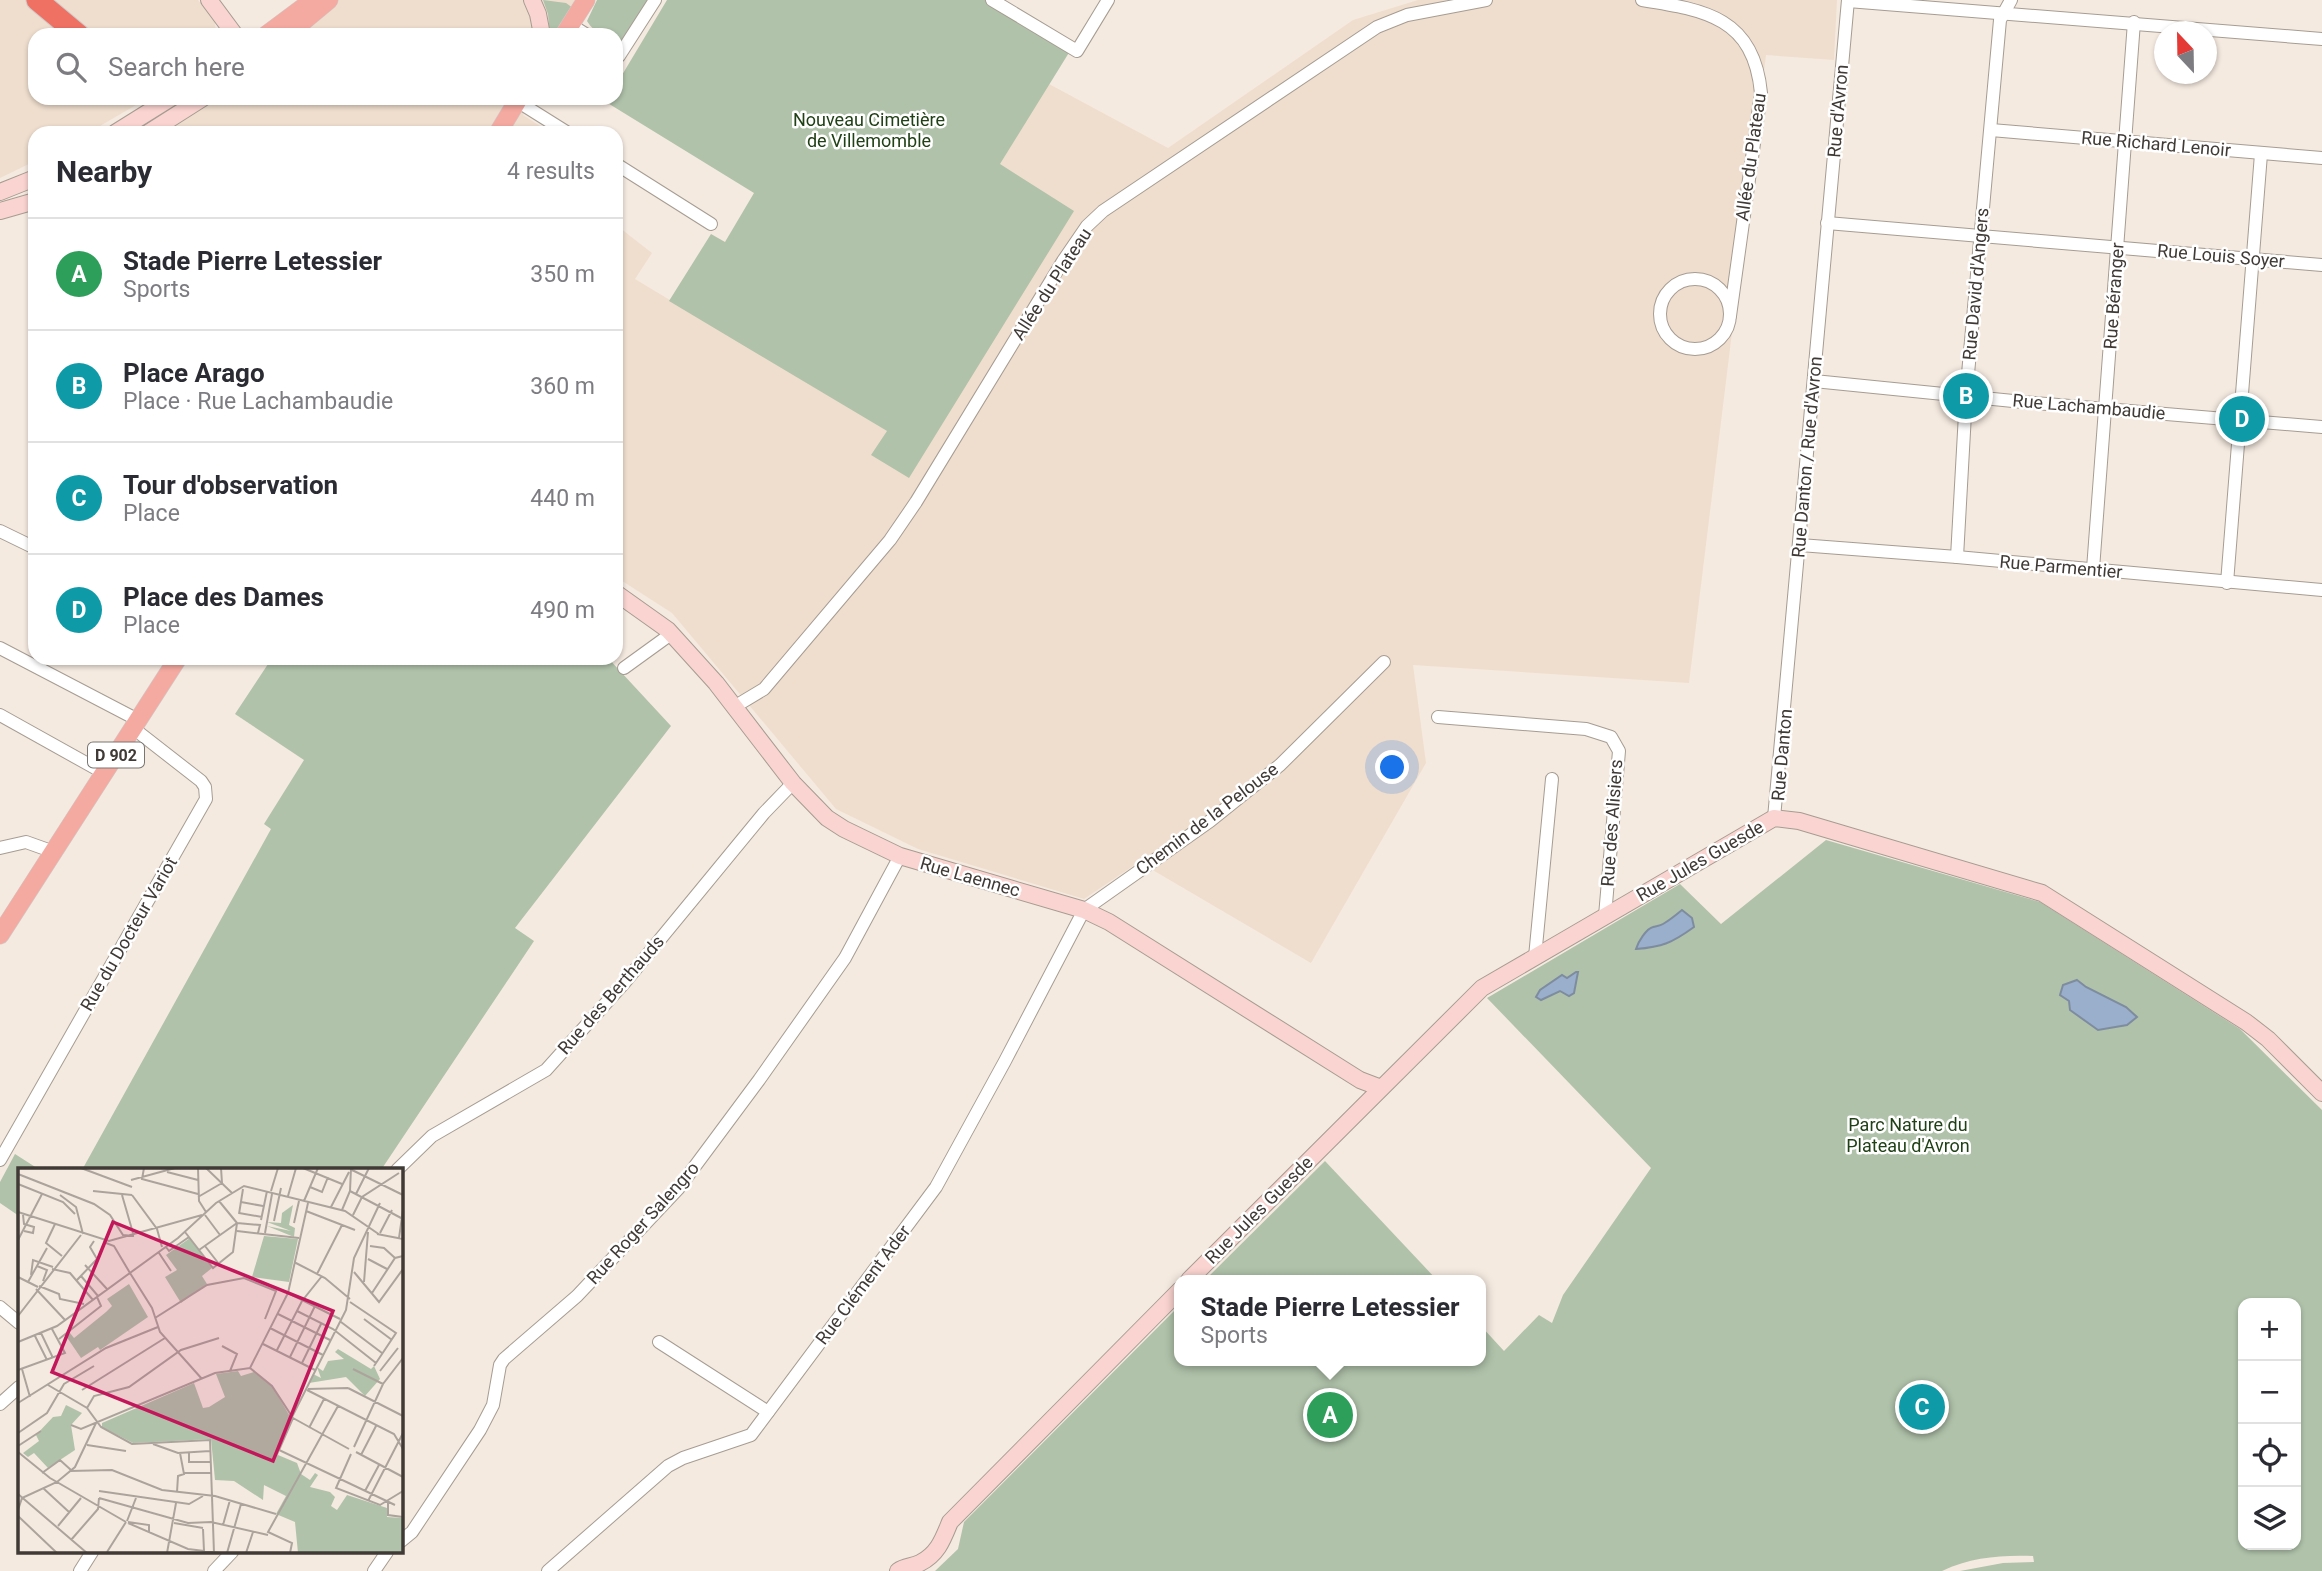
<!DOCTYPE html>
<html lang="en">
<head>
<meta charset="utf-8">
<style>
	body { margin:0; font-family:Roboto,sans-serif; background:#f2f2f3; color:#2b2b33 }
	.controls { position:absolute; right:21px; bottom:21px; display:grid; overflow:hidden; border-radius:14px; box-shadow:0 2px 5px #0004 }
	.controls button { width:63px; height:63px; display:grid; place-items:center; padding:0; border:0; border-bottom:2px solid #e1e1e2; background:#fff; color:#2b2b33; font:35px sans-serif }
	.compass { position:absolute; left:2154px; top:21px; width:63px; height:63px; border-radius:50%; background:#fff; box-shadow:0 2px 5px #0004; rotate:338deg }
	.you { position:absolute; left:1393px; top:768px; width:24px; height:24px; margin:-18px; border:5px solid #fff; border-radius:50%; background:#1a73e8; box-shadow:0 0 0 10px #1a73e833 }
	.badge { display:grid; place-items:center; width:46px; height:46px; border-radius:50%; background:#b45309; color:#fff; font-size:23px; font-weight:700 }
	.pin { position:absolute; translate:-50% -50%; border:4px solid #fff; box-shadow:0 2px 7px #0006 }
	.popup { position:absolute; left:1174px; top:1275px; width:312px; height:91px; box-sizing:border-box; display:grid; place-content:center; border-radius:14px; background:#fff; filter:drop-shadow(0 2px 5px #0005); font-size:23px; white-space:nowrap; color:#7c7c81 }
	.popup b { font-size:26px; color:#2b2b33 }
	.popup::after { content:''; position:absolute; left:50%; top:100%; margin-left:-14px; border:14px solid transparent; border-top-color:#fff }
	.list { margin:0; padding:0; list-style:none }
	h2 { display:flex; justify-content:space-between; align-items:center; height:91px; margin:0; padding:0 28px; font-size:30px }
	h2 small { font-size:23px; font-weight:400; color:#7c7c81 }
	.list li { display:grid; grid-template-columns:46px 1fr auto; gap:21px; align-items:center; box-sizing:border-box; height:112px; padding:0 28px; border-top:2px solid #e1e1e2 }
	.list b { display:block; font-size:26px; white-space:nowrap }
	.list p { margin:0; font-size:23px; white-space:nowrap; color:#7c7c81 }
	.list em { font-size:23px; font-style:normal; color:#7c7c81 }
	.icon { flex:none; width:38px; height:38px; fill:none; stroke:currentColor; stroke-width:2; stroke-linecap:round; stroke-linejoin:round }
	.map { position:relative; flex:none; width:2322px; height:1571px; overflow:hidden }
	.search { position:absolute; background:#fff; box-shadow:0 2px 5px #0004; left:28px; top:28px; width:595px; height:77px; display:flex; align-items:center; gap:18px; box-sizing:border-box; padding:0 24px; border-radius:21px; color:#7c7c81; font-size:26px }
	.panel { position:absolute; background:#fff; box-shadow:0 2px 5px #0004; left:28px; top:126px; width:595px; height:539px; border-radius:21px }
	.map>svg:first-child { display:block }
</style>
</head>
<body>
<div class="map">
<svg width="2322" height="1571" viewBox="0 0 2322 1571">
	<rect width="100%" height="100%" fill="#f5eae0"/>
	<g fill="#efdece">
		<path d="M0,0h198l17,19 1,16h-181v63h113l-60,35h-53v28l-35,17z"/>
		<path d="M315,0h266l-16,35h-293z"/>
		<path d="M1418,0h419l-3,60 -68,-5 -77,628 -276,-18 13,98 -115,200 -172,-101 -55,37 -166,-50 -82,-40 -164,-196 -56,-36v-352l36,28 -17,26 252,152 -22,-48 184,-299 119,64 185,-128z"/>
		<path d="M191,98h341l-9,17 28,18h-410z"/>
	</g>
	<g fill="#b0c2aa" fill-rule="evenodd">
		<path d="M543,0l23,3 7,5 -17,27h-6l-2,-21z"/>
		<path d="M597,0h51l-25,40 -7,2v-7c-13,0 -22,-2 -29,-14z"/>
		<path d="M667,0h318l85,51 -70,113 74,47 -165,267 -38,-23 16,-24 -218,-130 42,-67 14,8 29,-49 -148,-91 2,-4h8v-13z"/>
		<path d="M272,658h336l63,68 -156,202 19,13 -153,229h-299l189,-341 -7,-5 40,-64 -69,-46z"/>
		<path d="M1826,840l214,62 200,127 82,81v461h-362l43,-8 31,-1 -1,-6c-32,-1 -61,1 -91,15h-1007l23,-22 6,-27 215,-216 1,55h300l1,-35 23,25 35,-36 13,8 11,-28 88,-127 -164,-170 193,-114 41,40zM2243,1303h53v242h-53z"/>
		<path d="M15,1154l25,16h-21v46l-19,-13v-21z"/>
		<path d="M1325,1161l112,119h-232z"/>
	</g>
	<g fill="#99afcc" stroke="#7e8c9f" stroke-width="2">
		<path d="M1682,910l10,8 2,9c-22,16 -32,20 -58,22 2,-7 10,-20 17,-22 3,-1 7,-1 10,-3 7,-4 13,-9 19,-14z"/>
		<path d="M1576,972h2l-4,21 -5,3 -9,-5 -19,9 -5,-3 4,-7 22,-15 5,3z"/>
		<path d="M2077,980l9,7 40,20 11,10 -10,8 -29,5 -28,-20 -1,-9 -9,-6 3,-10z"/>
	</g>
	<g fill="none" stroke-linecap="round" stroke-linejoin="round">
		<g stroke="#a69c92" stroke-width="14">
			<g id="street">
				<path d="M992,0l85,51 31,-51"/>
				<path d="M1642,0c64,10 112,18 119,93l-31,223"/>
				<path d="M1848,1l474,38"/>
				<path d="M571,25l16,10"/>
				<path d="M616,54l3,2 36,-56"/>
				<path d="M517,101l51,32"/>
				<path d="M1991,130l331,28"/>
				<path d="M616,164l95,60"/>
				<path d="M1827,223l495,42"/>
				<circle cx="1695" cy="314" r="35"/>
				<path d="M1814,381l209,21 299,25"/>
				<path d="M0,531l35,17"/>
				<path d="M1800,545l157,12 365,33"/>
				<path d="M1957,557l9,-161 34,-376 11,-20"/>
				<path d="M2093,569l41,-547"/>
				<path d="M2227,583l34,-429"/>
				<path d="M0,648l138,72"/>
				<path d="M624,668l47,-34"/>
				<path d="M734,707l30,-18 126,-149 26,-38 147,-241 24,-35 16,-15 274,-184 30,-12 79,-15"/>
				<path d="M0,715l104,58"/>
				<path d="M1438,717l148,12 25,8 8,14 -14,165"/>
				<path d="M1774,818l74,-818"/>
				<path d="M0,848l26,-6 28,10"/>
				<path d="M1535,957l17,-178"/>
				<path d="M0,1160l206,-361 -1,-12 -4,-6 -68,-53"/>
				<path d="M397,1170l35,-34 114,-66 79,-88 139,-169 29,-30"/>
				<path d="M0,1307l19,16"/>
				<path d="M659,1342l109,70"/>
				<path d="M0,1404l19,-17"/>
				<path d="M401,1541l11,-9 68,-102 13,-25 7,-40 4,-6 73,-63 101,-107 81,-109 86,-122 55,-102"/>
				<path d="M80,1571l12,-19"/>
				<path d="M214,1571l18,-19"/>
				<path d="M374,1571l13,-19"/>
				<path d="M548,1571l120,-105 15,-8 68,-23 185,-248 69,-126 79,-151 126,-89 70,-56 104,-103"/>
			</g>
		</g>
		<g stroke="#a69c92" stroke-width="18">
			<g id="secondary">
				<path d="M209,0l26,35"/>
				<path d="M532,0l6,14 4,21"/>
				<path d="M115,133l56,-35"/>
				<path d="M148,133l55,-35"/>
				<path d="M0,192l35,-14"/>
				<path d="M0,211l35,-10"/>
				<path d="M616,593l52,37 48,53 77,100 34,35 17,11 56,27 184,54 25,12 251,158 21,8"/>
				<path d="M1189,1280l293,-292 292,-170 25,3 243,72 204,129 22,17 54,54"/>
				<path d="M898,1571c7,-5 14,-4 22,-8 18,-9 23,-24 30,-41l230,-232"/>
			</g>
		</g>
		<g stroke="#cdcccb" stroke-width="19">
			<g id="primary">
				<path d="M266,35l47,-35"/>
				<path d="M287,35l42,-35"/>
				<path d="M564,35l22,-35"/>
				<path d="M498,133l21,-35"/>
				<path d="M0,935l178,-277"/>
			</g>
		</g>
		<g stroke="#cdcccb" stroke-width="23">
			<path id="highway" d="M37,0l42,35"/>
		</g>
		<use href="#street" stroke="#fff" stroke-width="12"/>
		<use href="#secondary" stroke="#fad4d0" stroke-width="16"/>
		<use href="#primary" stroke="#f5aaa1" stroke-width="18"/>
		<use href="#highway" stroke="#ef7163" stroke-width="21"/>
	</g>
	<g text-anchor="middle" stroke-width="5" stroke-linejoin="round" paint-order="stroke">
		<rect fill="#fff" stroke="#797572" stroke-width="2" x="88" y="742.5" width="56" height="25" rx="5"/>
		<g font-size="16" font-weight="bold" fill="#3f3a36">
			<text x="116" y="761">D 902</text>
		</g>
		<g font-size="18" fill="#3f3a36" stroke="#fff">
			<text transform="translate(1838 111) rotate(-85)" y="6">Rue d'Avron</text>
			<text transform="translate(2156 144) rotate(5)" y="6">Rue Richard Lenoir</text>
			<text transform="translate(1751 157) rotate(-82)" y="6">Allée du Plateau</text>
			<text transform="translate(2221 256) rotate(5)" y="6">Rue Louis Soyer</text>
			<text transform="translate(1052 284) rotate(-57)" y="6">Allée du Plateau</text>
			<text transform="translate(1976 284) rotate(-85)" y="6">Rue David d'Angers</text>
			<text transform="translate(2114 296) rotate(-86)" y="6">Rue Béranger</text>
			<text transform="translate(2089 407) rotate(5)" y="6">Rue Lachambaudie</text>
			<text transform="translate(1807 457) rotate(-85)" y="6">Rue Danton / Rue d'Avron</text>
			<text transform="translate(2061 567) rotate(5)" y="6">Rue Parmentier</text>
			<text transform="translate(1782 755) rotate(-85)" y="6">Rue Danton</text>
			<text transform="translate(1207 819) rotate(-37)" y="6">Chemin de la Pelouse</text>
			<text transform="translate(1612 823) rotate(-86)" y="6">Rue des Alisiers</text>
			<text transform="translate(1700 861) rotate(-30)" y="6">Rue Jules Guesde</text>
			<text transform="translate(970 877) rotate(16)" y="6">Rue Laennec</text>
			<text transform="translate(129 934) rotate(-60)" y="6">Rue du Docteur Variot</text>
			<text transform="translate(611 995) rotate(-49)" y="6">Rue des Berthauds</text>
			<text transform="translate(1259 1210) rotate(-45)" y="6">Rue Jules Guesde</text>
			<text transform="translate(643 1223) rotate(-48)" y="6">Rue Roger Salengro</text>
			<text transform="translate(863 1285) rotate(-53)" y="6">Rue Clément Ader</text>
		</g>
		<g font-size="18" fill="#204015" stroke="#fff">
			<text x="869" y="126">Nouveau Cimetière<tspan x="869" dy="21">de Villemomble</tspan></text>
			<text x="1908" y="1131">Parc Nature du<tspan x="1908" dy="21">Plateau d'Avron</tspan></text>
		</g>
	</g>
	<g transform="translate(18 1168)">
		<rect width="385" height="385" fill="#f5eae0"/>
		<path d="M275,37l-4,20 6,3 -1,9 -27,-11 24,5 -24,-9 14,1 1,-10zM246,68l34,3 -9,43 -37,-5zM172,70l22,30 -10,8 5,8 -26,19 -16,-26 12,-7 -11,-15zM111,116l19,33 -48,33 -2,-3 -17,11 -15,-22 4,-3 4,5 32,-26 6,-6 -5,-7zM320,181l33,20 3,-3 6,13 -15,17 -19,-19 -37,6 4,-9 8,4 -4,-11 6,4 5,-10 16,-2 -9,-7zM220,203l3,5 13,-4 18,14 19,32 -13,37 19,8 4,11 9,6 5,-7 3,2 -8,12 20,5 5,5 -4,9 6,4 10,-15 40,13v9l16,1v35h-105l-3,-31 -19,-8 10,-18 -22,-11 -1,15 -29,-19 -19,-1 -4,-41 -78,4 -31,-16v-4l92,-40 9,25 6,-1 16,-10 -9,-23zM48,237l16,8 -11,12 4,25 -27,18 -14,-15 -6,4 -5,-4 16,-12 -3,-6 17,-18 8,-1z" fill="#b0c2aa"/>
		<path fill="none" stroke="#aca49c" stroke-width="2" d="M63,0l51,19M126,0l-2,11 56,15M180,0l1,33 7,11M188,0l26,25M285,0l39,16M332,1l53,26M149,4l31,8M0,6l76,30 16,11 13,20 11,1M113,12l44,-12M0,16l45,18 12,12M292,19l12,5 6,-15M75,23l39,4M253,23l7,-23M332,23l53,28M338,26l13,-26M42,27l16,12 7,27M104,27l11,38M114,27l25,34 5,18M270,28l8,-28M180,29l24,-14 -1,-15M201,33l18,22M286,33l14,-33M223,34l22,4M313,39l18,-35M324,42l8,-19 1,-23M288,43l49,19M0,44l91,29 93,-26M221,45l23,4M221,46l4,-25M5,47l1,9 10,3 -1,6 -9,-2M187,47l15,20M335,47l9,-18 37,-24M243,52l6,-29M256,53l7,-33M219,55l23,2 -2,8M276,55l5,-22M37,56l-9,19 16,13M219,63l62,7M167,64l28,36 20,-16 4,-29M247,65l7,-39M362,65l12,-23M359,66l26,5M381,70l4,-28M0,72l24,-46M88,75l8,3 16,27M187,78l14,18M352,78l14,2 11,10M148,79l3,4 20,-14M181,82l38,-27M141,85l12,18M350,91l19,10M276,94l31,16 25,21M67,97l22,24M19,98l10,4 -4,11M34,101l18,4 23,27M336,104l25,30 24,-33M112,105l22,35 8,24 42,47M299,106l25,-49M13,107l2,-15 20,7M63,108l17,20M0,109l20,10M59,112l20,-21 -7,-12 4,-6M10,114l19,-34M346,114l4,-50M21,118l20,8 1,5 24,5M18,121l29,31M270,125l52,26M354,125l23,-35 8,-2M332,134l46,31 -22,33M279,143l36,18 43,34M260,146l52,26M0,148l63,-81M137,150l52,-33 37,-7 32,13 -11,28M346,151l28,21M323,154l41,31M252,160l53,27M23,165l12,25M17,168l12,24M41,171l42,-33 -4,-9M0,174l39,-16 121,-88 38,-35 28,-17 101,25 35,24M245,176l52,26M204,178l15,8 -7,17M259,182l25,-49 20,-25M272,189l25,-51M284,195l19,-39M232,200l38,-75 20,-90M4,201l8,28M335,201l30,15M0,202l47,-17 -13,-24M362,203l18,-23M30,217l39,23 14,19 31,17 78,-4 4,113M330,220l55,28M290,221l40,-1M64,222l83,-52M289,222l87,44 9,15M0,235l88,-55 52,-21M69,240l7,-12 35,-9 52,-37 38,-12M274,249l54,-107 8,-52 26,-55M275,250l-14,32 116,55M275,250l56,31M53,257l10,4 134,-56 35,-5 22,18 21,32M291,260l15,-29M0,265l29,-20 17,-29 30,-18M135,276l25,9 32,-2M69,277l39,6M0,278l23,-15M336,279l29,-63 20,-26M0,284l32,26 76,44M171,284v10h22M338,284l47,25M333,286l-15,34 44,17 23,-14M343,287l15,-29M52,303l42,-1 50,20 53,6 61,18M24,305l18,-13 11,10M166,305h28M25,320l26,24M81,323l90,13 14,-8M347,323l14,-26M159,324l1,-16 6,-2 -4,-21M0,326l69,59M81,330l89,25 23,-1 57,13M350,333l35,-68M370,334v13l15,2M0,342l4,-12 35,-16 18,-15 21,-44M0,348l39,37M109,353l9,-23M110,354l21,3v7M110,355l60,26 33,4M156,355l29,5M205,357l7,-25M40,358l23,-28M185,361l1,22M53,372l27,-31 1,-11M89,384l19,-30M149,385l9,-50M209,385l14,-49M228,385l7,-21M272,385l2,-10 -24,-11 70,-126"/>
		<path fill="#c2185b" fill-opacity="0.15" stroke="#c2185b" stroke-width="3.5" d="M95,54l220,89 -60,150 -221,-89z"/>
		<rect width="385" height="385" fill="none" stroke="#3f3a36" stroke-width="3.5"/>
	</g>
</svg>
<div class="controls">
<button>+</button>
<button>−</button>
<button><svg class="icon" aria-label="locate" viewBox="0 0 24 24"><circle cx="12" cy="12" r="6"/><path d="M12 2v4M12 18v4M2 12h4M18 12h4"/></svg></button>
<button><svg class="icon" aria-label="layers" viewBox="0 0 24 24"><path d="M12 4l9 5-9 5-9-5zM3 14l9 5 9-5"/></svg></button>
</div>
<svg class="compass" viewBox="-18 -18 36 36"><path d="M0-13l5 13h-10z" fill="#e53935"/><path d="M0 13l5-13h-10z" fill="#7c7c81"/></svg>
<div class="you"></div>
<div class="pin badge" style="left:1330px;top:1415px;background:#2e9e5b">A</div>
<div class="popup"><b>Stade Pierre Letessier</b>Sports</div>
<div class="pin badge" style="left:1966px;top:396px;background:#0f9aa8">B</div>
<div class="pin badge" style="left:1922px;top:1407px;background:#0f9aa8">C</div>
<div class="pin badge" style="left:2242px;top:419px;background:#0f9aa8">D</div>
<div class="search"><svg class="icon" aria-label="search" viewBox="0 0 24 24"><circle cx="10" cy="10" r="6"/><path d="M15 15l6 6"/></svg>Search here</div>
<section class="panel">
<h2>Nearby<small>4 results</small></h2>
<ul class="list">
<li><span class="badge" style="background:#2e9e5b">A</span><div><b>Stade Pierre Letessier</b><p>Sports</p></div><em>350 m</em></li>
<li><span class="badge" style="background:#0f9aa8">B</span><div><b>Place Arago</b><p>Place · Rue Lachambaudie</p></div><em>360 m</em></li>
<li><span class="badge" style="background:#0f9aa8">C</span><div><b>Tour d'observation</b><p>Place</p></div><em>440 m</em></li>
<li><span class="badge" style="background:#0f9aa8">D</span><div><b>Place des Dames</b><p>Place</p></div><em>490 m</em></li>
</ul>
</section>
</div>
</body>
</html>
